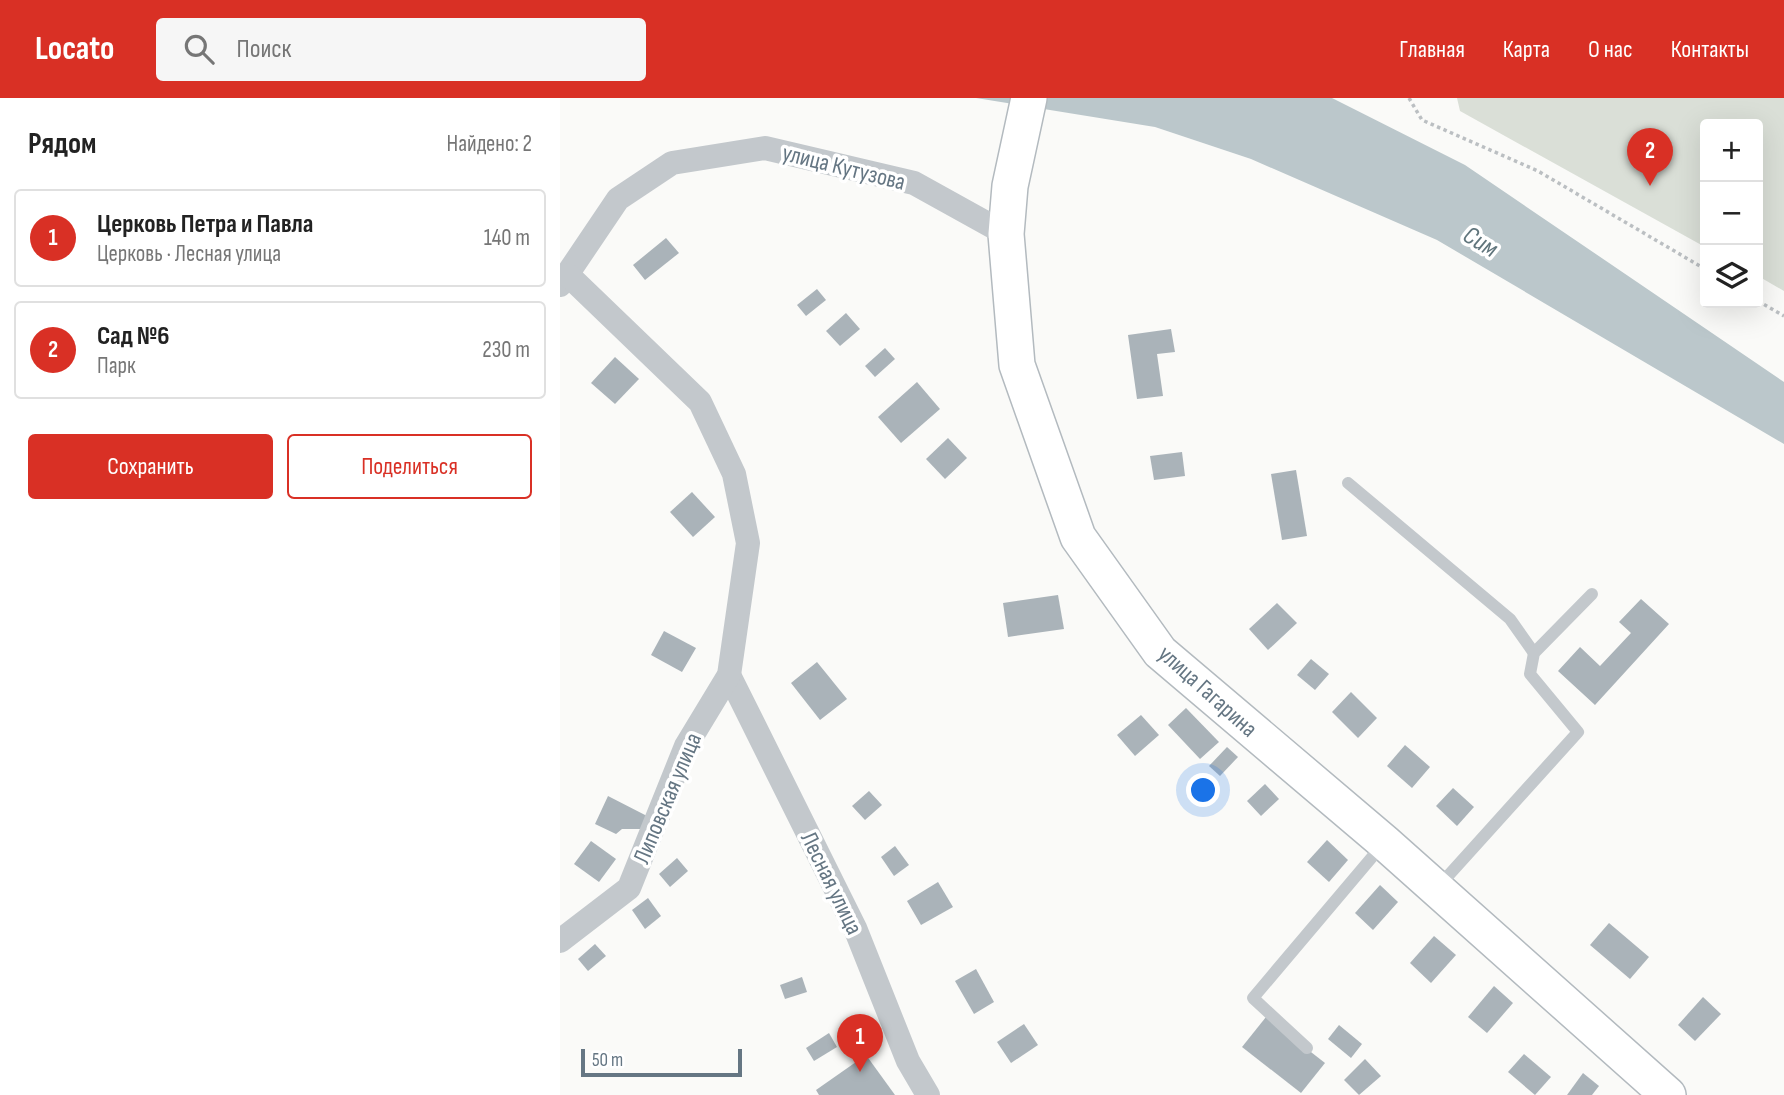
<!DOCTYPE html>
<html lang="ru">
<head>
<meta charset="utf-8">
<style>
	body { margin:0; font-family:"Sofia Sans Condensed",sans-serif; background:#f6f6f6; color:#222 }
	.controls { position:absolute; right:21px; top:21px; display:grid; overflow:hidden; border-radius:7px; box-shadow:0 7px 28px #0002 }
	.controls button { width:63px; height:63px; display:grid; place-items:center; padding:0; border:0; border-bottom:2px solid #e0e0e0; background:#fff; color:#222; font:35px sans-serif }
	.scale { position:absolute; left:21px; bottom:18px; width:161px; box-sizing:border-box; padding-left:7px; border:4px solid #657683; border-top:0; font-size:19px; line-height:24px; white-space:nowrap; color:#657683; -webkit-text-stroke:5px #fff; paint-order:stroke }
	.you { position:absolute; left:644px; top:693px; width:24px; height:24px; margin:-18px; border:5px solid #fff; border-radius:50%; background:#1a73e8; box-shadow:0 0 0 10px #1a73e833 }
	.badge { display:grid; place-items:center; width:46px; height:46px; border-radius:50%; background:#d93025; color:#fff; font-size:23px; font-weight:700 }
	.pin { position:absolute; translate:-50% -58px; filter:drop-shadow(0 2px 4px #0008) }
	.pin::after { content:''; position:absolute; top:37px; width:24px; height:21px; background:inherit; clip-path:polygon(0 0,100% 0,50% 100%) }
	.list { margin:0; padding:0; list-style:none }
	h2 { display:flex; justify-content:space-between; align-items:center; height:91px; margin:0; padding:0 28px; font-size:30px }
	h2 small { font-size:23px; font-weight:400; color:#767676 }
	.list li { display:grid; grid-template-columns:46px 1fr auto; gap:21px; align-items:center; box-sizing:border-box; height:98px; margin:0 14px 14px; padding:0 14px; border:2px solid #e0e0e0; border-radius:7px }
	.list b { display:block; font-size:26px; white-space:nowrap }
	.list p { margin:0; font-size:23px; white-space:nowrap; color:#767676 }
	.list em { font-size:23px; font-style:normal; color:#767676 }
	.actions { display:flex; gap:14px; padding:21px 28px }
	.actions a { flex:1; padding:16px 0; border:2px solid #d93025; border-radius:7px; text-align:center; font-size:24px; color:#d93025 }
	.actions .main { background:#d93025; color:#fff }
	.icon { flex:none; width:38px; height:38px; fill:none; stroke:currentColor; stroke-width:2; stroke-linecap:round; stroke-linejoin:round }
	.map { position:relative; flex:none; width:1224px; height:997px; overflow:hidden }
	header { display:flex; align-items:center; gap:42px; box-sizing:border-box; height:98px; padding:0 35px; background:#d93025; color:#fff }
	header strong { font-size:33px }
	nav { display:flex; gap:38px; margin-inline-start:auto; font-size:24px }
	.search { width:490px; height:63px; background:#f6f6f6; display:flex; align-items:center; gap:18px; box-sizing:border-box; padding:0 24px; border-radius:7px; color:#767676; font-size:26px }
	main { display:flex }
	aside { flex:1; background:#fff }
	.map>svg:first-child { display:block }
</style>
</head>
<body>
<header>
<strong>Locato</strong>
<div class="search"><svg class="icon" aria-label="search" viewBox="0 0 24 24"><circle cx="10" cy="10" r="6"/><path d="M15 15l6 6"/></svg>Поиск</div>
<nav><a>Главная</a><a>Карта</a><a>О нас</a><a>Контакты</a></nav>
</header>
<main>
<aside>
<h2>Рядом<small>Найдено: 2</small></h2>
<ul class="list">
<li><span class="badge">1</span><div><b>Церковь Петра и Павла</b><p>Церковь · Лесная улица</p></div><em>140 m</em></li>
<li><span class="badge">2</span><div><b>Сад №6</b><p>Парк</p></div><em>230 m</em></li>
</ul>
<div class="actions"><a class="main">Сохранить</a><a>Поделиться</a></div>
</aside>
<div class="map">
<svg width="1224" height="997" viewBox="0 0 1224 997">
	<rect width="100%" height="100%" fill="#fafaf8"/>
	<path fill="#dadfd7" d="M897,0h327v193l-26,-15v-152h-53v123l-245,-136z"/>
	<path fill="#bbc7cb" d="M416,0h356l133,67 319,217v62l-347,-204 -186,-81 -96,-32z"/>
	<g fill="#aab3b9">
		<path d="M106,140l13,15 -34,27 -12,-15z"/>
		<path d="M257,191l9,11 -20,16 -9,-11z"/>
		<path d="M286,215l14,16 -20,17 -14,-15z"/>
		<path d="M611,231l4,23 -18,2 6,42 -26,3 -9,-64z"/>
		<path d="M325,250l10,11 -20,18 -10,-11z"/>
		<path d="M55,259l24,22 -24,25 -24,-21z"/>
		<path d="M357,284l23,27 -39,34 -23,-26z"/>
		<path d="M388,340l19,20 -22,21 -19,-20z"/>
		<path d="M622,354l3,24 -31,4 -4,-24z"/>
		<path d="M736,372l11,66 -25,4 -11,-66z"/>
		<path d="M132,394l23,25 -22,20 -23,-25z"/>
		<path d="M498,497l6,34 -56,8 -5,-34z"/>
		<path d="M1081,501l28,25 -74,81 -37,-34 22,-24 20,19 31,-33 -12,-11z"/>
		<path d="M717,505l20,20 -29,27 -19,-21z"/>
		<path d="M104,533l32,17 -14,24 -31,-17z"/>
		<path d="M751,561l18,15 -14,16 -18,-15z"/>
		<path d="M257,564l30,37 -27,21 -29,-37z"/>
		<path d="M791,594l26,26 -19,20 -26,-26z"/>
		<path d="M626,610l33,34 -19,17 -32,-34z"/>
		<path d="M581,617l18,20 -24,21 -18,-21z"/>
		<path d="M845,647l25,22 -18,21 -25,-22z"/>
		<path d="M667,649l11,10 -18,19 -11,-10z"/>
		<path d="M705,686l14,15 -18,17 -14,-15z"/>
		<path d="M893,690l21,19 -17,19 -21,-20z"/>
		<path d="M309,693l13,14 -17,15 -13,-14z"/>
		<path d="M48,698l39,20 -6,13h-19l-6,5 -21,-10z"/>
		<path d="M767,742l21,20 -19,22 -22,-20z"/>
		<path d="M31,743l25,18 -17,23 -25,-18z"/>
		<path d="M335,748l14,19 -15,11 -13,-19z"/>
		<path d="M117,760l11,13 -18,16 -11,-13z"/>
		<path d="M378,784l15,25 -32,18 -14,-24z"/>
		<path d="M820,787l18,17 -25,28 -18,-17z"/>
		<path d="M88,800l13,18 -16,13 -13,-19z"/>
		<path d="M1049,825l40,34 -19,22 -40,-34z"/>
		<path d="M874,838l22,19 -25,28 -21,-20z"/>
		<path d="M35,846l11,12 -18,15 -10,-12z"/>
		<path d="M416,871l18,33 -20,12 -19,-33z"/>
		<path d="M242,879l5,15 -22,7 -5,-14z"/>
		<path d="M934,888l19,17 -26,30 -19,-16z"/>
		<path d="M1143,899l18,17 -26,27 -17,-16z"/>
		<path d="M706,919l59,46 -24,30 -59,-46z"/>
		<path d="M464,926l14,21 -27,18 -14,-21z"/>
		<path d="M779,927l23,19 -11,14 -23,-19z"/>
		<path d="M269,935l8,14 -23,14 -8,-13z"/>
		<path d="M964,956l27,23 -16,18 -27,-23z"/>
		<path d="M306,957l29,40h-76l-3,-5z"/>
		<path d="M805,961l16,17 -22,19 -15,-15z"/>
		<path d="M1023,975l16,13 -7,9h-25z"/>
	</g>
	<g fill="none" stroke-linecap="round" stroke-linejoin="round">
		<g stroke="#b3babf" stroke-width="38">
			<path id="secondary" d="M469,0l-19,88 -4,48 11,131 61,172 82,115 224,190 284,253"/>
		</g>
		<g stroke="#bbbfc2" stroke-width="3.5" stroke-dasharray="3.5 3.5" stroke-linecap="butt">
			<path d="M849,0l13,22 116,51 167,98"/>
			<path d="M1198,203l26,15"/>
		</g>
		<g stroke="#c3c8cc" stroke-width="12">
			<path d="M788,385l162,136 24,34"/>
			<path d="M878,789l140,-155 -48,-58 4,-21 58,-59"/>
			<path d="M747,950l-54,-50 131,-155"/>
		</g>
		<g stroke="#c3c8cc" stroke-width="24">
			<path d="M0,187l58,-86 54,-36 93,-15 149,35 92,51"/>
			<path d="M169,577l126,253 53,133 20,34"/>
			<path d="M0,843l69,-53 57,-142 43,-71 19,-132 -14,-69 -34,-72 -132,-127"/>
		</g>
		<use href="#secondary" stroke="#fff" stroke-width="35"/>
	</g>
	<g text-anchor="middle" stroke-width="7" stroke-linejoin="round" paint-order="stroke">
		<g font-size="24" fill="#657683" stroke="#fff">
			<text transform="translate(284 69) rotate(14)" y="8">улица Кутузова</text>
			<text transform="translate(648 593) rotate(42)" y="8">улица Гагарина</text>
			<text transform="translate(107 700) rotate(-67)" y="8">Липовская улица</text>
			<text transform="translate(272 785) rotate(64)" y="8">Лесная улица</text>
		</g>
		<g font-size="26" font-style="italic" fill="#60757c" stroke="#fff">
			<text transform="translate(921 143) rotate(31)" y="9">Сим</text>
		</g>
	</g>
</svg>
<div class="controls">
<button>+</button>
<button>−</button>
<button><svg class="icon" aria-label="layers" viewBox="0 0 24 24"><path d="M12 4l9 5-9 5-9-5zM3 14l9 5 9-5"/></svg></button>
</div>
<div class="scale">50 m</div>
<div class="you"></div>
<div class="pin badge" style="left:300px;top:974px">1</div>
<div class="pin badge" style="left:1090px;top:88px">2</div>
</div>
</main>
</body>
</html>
